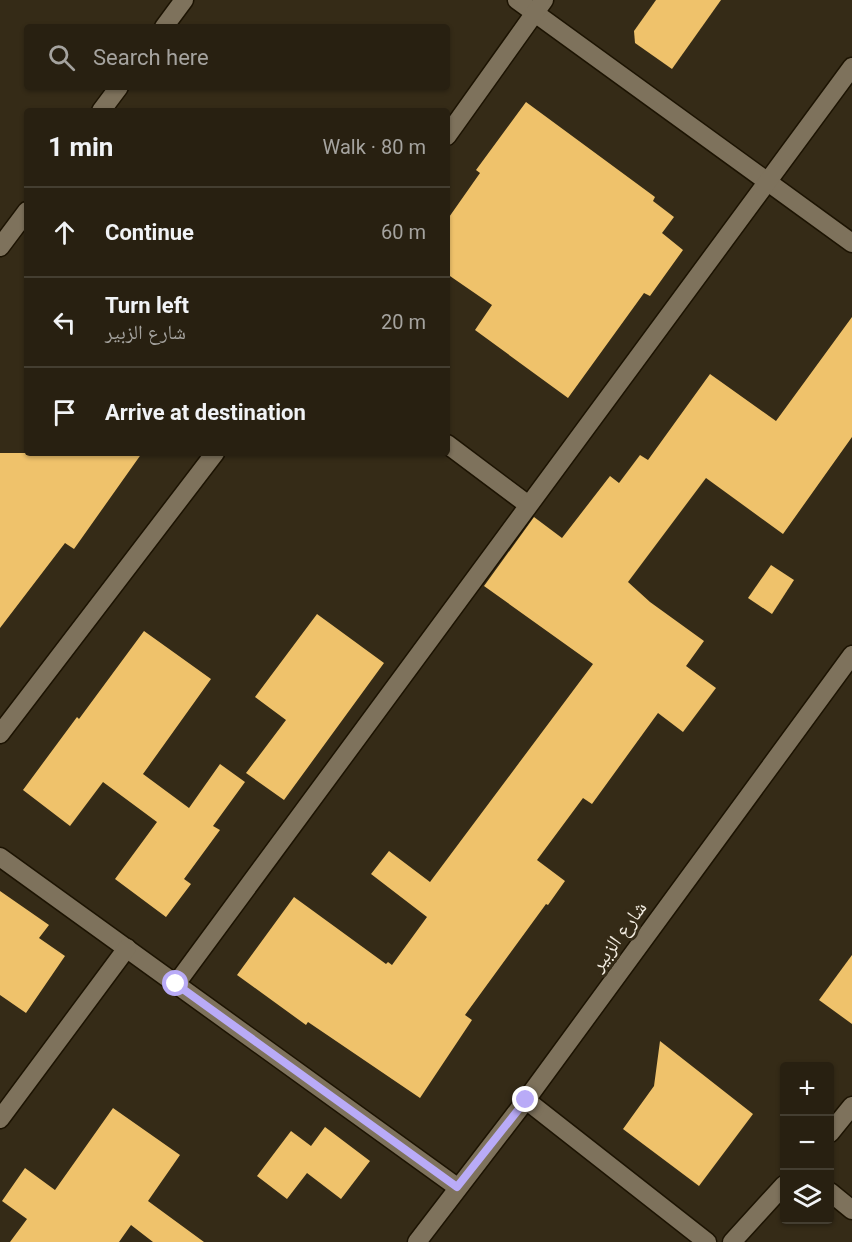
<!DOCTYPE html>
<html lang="en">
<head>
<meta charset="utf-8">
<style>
	body { margin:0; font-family:Roboto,"Noto Naskh Arabic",sans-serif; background:#342d1f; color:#f1f3f6 }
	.controls { position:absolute; right:18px; bottom:18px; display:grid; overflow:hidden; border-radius:6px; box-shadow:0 2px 4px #0004 }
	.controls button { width:54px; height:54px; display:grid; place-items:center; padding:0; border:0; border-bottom:2px solid #443e31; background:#282011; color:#f1f3f6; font:30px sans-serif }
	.stop { position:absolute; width:18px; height:18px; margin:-14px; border:4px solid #b9abf7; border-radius:50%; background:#fff }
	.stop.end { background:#b9abf7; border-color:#fff; box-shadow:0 2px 6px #0008 }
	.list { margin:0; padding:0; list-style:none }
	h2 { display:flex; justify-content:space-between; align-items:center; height:78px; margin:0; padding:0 24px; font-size:26px }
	h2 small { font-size:20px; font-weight:400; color:#a5a39f }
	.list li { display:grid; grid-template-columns:39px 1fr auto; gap:18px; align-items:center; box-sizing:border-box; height:90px; padding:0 24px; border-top:2px solid #443e31 }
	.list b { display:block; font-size:22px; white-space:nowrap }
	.list p { margin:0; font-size:20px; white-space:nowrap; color:#a5a39f }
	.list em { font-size:20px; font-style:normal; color:#a5a39f }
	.icon { flex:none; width:33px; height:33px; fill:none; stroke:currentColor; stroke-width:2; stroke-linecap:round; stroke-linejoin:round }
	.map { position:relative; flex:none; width:852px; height:1242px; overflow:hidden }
	.search { position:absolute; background:#282011; box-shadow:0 2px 4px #0004; left:24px; top:24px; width:426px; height:66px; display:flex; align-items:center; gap:15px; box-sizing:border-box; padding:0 21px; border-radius:6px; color:#a5a39f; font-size:22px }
	.panel { position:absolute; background:#282011; box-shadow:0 2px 4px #0004; left:24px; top:108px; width:426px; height:348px; border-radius:6px }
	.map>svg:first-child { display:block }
</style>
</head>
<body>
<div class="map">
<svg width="852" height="1242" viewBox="0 0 852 1242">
	<rect width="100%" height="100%" fill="#352b17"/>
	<g fill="#efc26b">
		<path d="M656,0h65l-49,69 -37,-26 -1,-12z"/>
		<path d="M526,102l129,95 -2,4 21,16 -12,16 21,17 -33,46 -6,-3 -76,105 -93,-68 17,-25 -45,-31v-54l33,-47 -4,-3z"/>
		<path d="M852,317v120l-69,97 -77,-56 -78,104 22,20 54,39 -18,25 30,22 -33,44 -25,-19 -66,91 -9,-6 -46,62 28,21 -17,24 -2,-1 -81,111 7,5 -52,78 -112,-76 -2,3 -69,-50 57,-78 92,67 2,-2 4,3 35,-48 -56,-43 18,-23 41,31 163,-218 -109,-78 50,-69 28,21 48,-62 9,7 21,-28 8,5 62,-86 66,47z"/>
		<path d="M0,453h142l-68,96 -9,-6 -65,85z"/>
		<path d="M771,565l23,15 -22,34 -24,-16z"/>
		<path d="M317,614l67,49 -100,137 -38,-27 40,-53 -31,-23z"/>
		<path d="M144,631l67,48 -68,95 46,34 31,-44 25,18 -32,44 7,4 -36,49 7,5 -25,33 -51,-38 42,-57 -54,-40 -33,44 -47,-36 54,-73 2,2z"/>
		<path d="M0,891l49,34 -10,13 26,18 -39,57 -26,-18z"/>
		<path d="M852,955v69l-33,-24z"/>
		<path d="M660,1041l93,73 -54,72 -76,-57 31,-43z"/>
		<path d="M113,1108l67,47 -32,46 56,41h-51l-22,-17 -12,17h-109l17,-23 -25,-18 23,-33 30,22z"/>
		<path d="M325,1127l45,34 -29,38 -34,-26 -20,26 -30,-23 34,-45 20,15z"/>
	</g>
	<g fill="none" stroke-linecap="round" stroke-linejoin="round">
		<g stroke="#1c1302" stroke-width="21">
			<g id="minor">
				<path d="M517,0l335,243"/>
				<path d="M164,27l20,-27"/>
				<path d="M101,111l18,-24"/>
				<path d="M447,136l97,-136"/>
				<path d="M0,247l27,-36"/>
				<path d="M447,444l80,60"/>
				<path d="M0,734l215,-281"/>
				<path d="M0,857l457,330"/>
				<path d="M176,984l676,-917"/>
				<path d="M526,1100l181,142"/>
				<path d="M0,1119l127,-171"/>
				<path d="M830,1133l22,-27"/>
				<path d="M830,1192l22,18"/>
				<path d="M417,1242l109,-142 326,-445"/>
				<path d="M732,1242l52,-57"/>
			</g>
		</g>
		<use href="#minor" stroke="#7e725c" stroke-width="18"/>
	</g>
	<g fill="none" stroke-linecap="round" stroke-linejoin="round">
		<path stroke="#b9abf7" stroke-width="8" d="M176,984l281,203 69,-87"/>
	</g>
	<g text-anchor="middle" stroke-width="6" stroke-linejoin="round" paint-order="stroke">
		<g font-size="20" fill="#f2ece0" stroke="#352b17">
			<text transform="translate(618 936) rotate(-54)" y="7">شارع الزبير</text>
		</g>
	</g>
</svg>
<div class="controls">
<button>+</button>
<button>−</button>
<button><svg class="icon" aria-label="layers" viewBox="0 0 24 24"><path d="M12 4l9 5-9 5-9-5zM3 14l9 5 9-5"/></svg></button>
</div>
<div class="stop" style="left:176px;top:984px"></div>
<div class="stop end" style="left:526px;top:1100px"></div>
<div class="search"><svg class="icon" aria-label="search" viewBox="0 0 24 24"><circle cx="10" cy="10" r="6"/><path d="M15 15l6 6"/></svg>Search here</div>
<section class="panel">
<h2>1 min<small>Walk · 80 m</small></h2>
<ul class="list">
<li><svg class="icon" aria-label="ahead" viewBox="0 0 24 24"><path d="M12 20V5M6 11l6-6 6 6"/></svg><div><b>Continue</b></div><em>60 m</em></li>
<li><svg class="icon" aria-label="left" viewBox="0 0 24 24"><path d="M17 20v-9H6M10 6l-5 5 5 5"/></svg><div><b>Turn left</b><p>شارع الزبير</p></div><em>20 m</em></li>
<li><svg class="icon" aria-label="arrive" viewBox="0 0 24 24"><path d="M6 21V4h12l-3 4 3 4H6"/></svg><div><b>Arrive at destination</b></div></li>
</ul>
</section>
</div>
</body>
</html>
